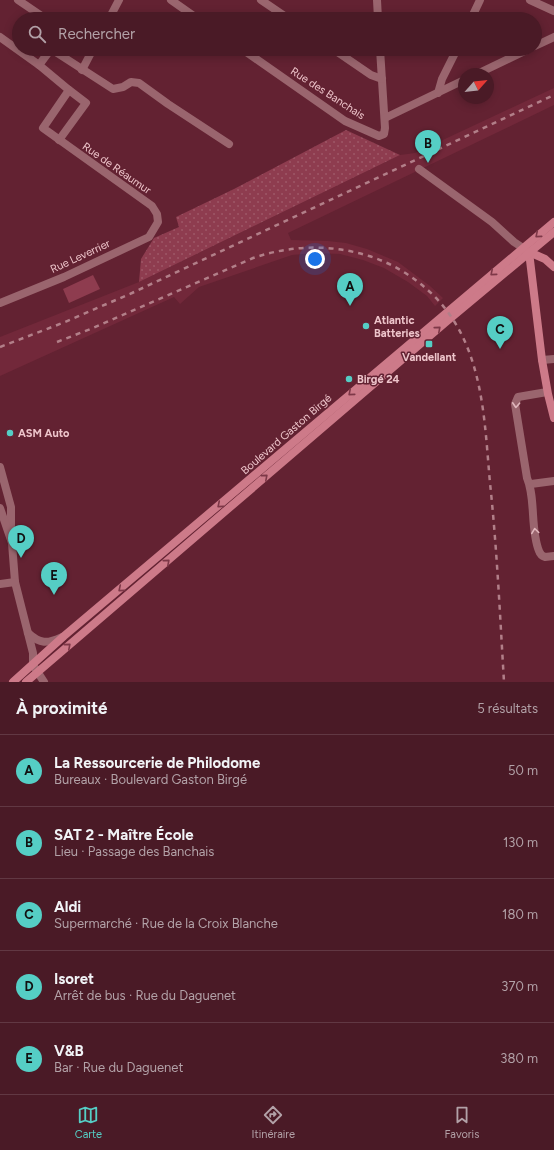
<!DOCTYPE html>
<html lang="fr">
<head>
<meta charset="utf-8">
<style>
	body { margin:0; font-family:Figtree,sans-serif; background:#542732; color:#f1f3f6 }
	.compass { position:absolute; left:458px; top:68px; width:36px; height:36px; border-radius:50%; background:#4a1a26; box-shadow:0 2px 10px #0003; rotate:63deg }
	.you { position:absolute; left:315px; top:259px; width:14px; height:14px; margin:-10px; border:3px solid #fff; border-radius:50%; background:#1a73e8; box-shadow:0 0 0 6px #1a73e833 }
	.badge { display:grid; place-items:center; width:26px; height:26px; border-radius:50%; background:#55cec5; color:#111; font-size:13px; font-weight:700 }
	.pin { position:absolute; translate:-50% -33px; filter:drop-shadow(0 1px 2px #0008) }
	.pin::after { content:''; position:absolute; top:21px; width:14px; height:12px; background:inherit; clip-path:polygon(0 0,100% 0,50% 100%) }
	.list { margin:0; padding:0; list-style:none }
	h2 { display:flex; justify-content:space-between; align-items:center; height:52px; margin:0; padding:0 16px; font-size:17px }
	h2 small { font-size:13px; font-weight:400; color:#b2a1a7 }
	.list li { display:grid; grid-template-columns:26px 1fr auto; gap:12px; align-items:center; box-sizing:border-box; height:72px; padding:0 16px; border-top:1px solid #613843 }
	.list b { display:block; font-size:15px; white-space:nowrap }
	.list p { margin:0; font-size:13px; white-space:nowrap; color:#b2a1a7 }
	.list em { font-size:13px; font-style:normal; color:#b2a1a7 }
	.icon { flex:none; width:22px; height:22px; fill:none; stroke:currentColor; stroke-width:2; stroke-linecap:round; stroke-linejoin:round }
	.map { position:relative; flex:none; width:554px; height:682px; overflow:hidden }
	.search { position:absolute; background:#4a1a26; box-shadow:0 2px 10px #0003; left:12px; right:12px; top:12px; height:44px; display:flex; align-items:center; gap:10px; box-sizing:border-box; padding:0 14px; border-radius:22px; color:#b2a1a7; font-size:15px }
	.sheet { height:412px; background:#4a1a26 }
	nav { display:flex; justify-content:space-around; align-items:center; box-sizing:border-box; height:56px; border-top:1px solid #613843; background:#4a1a26; font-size:11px; color:#b2a1a7 }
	nav a { display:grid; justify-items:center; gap:2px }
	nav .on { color:#55cec5 }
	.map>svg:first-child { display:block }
</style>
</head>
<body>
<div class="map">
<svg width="554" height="682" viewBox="0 0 554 682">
	<defs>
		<pattern id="garden-dots" width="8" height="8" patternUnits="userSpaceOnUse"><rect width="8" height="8" fill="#8e3c4f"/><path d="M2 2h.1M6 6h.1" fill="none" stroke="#9e5767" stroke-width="1.8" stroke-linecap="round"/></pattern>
	</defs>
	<rect width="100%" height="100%" fill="#632232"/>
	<path fill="#72283a" d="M554,88v17l-266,128 3,7 37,1 18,2 21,6 31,13 32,24 13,12 -8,8 -8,-10 -19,-14 -24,-14 -21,-8 -23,-6 -26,-1 -22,2 -93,32 -19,17 -6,-7 -174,79v-39l139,-55 261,-127 15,-2z"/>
	<path fill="#8e3c4f" d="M93,275l7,14 -31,14 -6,-14z"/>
	<path fill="url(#garden-dots)" d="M346,130l54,25 -261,127 2,-23 13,-21 25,-11 -3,-10 58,-28z"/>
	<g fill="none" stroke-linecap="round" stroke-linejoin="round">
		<g stroke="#9a656e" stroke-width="8">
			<path d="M18,0l28,19"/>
			<path d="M171,0l27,19"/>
			<path d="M261,0l28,19"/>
			<path d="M377,0l1,19"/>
			<path d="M530,0l24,11"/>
			<path d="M109,19l10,-19"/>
			<path d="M471,19l9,-19"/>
			<path d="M0,37l39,28"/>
			<path d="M535,46l19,-9"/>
			<path d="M51,49l62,40 10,-2 8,-5 8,1 29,21 61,40"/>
			<path d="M242,49l103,72 34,15 5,-2 1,-6 -5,-79"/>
			<path d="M333,49l38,26 11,4"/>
			<path d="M82,70l11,-21"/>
			<path d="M477,74l52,-25"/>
			<path d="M438,93l4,-14 15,-30"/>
			<path d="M385,118l79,-38"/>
			<path d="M59,140l27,-37 -17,-13"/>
			<path d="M419,169l73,53 22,20 15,10"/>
			<path d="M0,303l64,-26 85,-40 9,-15 -1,-8 -5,-8 -109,-78 26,-38 -30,-25 12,-16"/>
			<path d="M542,360l12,-1"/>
			<path d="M547,392l-29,5 -3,7 12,74c9,21 3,51 12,73 1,3 3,5 6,6l9,-1"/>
			<path d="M0,467l11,40v26"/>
			<path d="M531,484l23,-3"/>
			<path d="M0,508l12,35 3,39 18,71v12l11,17"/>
			<path d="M0,584l15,-2"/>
			<path d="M28,633c12,11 19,11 34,4"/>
		</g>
		<g stroke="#cd7a89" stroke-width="8">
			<path d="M529,252l13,108 6,34 6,24"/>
			<path d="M529,252l16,7 9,8"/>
			<path d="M13,682l51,-46 490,-414"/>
			<path d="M26,682l420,-360 108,-90"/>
		</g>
		<g stroke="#b27f89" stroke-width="2.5" stroke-dasharray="5 5" stroke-linecap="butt">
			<path d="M57,342l36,-14 160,-70c39,-13 77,-14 116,-2 32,10 64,33 83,62 32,48 33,110 38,165 7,66 10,133 14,199"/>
			<path d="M0,347l65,-25 67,-29 422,-198"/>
		</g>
	</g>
	<defs><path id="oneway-chevron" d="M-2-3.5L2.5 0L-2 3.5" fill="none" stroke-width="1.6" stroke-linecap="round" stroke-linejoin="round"/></defs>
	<g stroke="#7e3848">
		<use href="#oneway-chevron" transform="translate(538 235) rotate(140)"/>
		<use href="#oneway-chevron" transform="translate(493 273) rotate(140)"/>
		<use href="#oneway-chevron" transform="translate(438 329) rotate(-41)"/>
		<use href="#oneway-chevron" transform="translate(351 393) rotate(139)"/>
		<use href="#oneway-chevron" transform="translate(265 477) rotate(-41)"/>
		<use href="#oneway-chevron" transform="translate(220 505) rotate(140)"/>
		<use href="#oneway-chevron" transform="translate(167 562) rotate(-41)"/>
		<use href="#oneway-chevron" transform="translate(121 589) rotate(140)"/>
		<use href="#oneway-chevron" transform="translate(68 646) rotate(-41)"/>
	</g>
	<g stroke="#e1b7bd">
		<use href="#oneway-chevron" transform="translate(516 405) rotate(93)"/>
		<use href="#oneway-chevron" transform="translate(535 531) rotate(-98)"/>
	</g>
	<g fill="#55cec5" stroke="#632232" stroke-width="1.5">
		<circle cx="366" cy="326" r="4"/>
		<rect x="425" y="340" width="8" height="8" rx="2"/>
		<circle cx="349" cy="379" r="4"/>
		<circle cx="10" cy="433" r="4"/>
	</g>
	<g text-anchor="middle" stroke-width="3" stroke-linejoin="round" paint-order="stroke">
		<g font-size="11" fill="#eec5cb" stroke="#632232">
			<text transform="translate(328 93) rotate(33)" y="4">Rue des Banchais</text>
			<text transform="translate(117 168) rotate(35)" y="4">Rue de Réaumur</text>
			<text transform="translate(80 256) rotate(-25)" y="4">Rue Leverrier</text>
			<text transform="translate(286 434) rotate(-41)" y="4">Boulevard Gaston Birgé</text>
		</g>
		<g font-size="11" font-weight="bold" fill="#eec5cb" stroke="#632232" text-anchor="start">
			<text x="374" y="324">Atlantic<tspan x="374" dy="13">Batteries</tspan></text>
			<text x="429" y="361" text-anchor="middle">Vandellant</text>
			<text x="357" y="383">Birgé 24</text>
			<text x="18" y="437">ASM Auto</text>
		</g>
	</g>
</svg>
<svg class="compass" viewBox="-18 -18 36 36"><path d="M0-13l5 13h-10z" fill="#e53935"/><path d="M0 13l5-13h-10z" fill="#b2a1a7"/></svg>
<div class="you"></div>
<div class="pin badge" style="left:350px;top:306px">A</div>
<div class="pin badge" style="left:428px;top:163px">B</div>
<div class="pin badge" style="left:500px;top:349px">C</div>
<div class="pin badge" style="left:21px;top:558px">D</div>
<div class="pin badge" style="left:54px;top:595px">E</div>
<div class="search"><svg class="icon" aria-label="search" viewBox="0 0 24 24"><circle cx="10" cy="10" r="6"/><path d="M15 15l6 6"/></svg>Rechercher</div>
</div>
<section class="sheet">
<h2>À proximité<small>5 résultats</small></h2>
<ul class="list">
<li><span class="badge">A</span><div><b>La Ressourcerie de Philodome</b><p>Bureaux · Boulevard Gaston Birgé</p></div><em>50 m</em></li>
<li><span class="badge">B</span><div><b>SAT 2 - Maître École</b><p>Lieu · Passage des Banchais</p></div><em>130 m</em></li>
<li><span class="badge">C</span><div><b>Aldi</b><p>Supermarché · Rue de la Croix Blanche</p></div><em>180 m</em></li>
<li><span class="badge">D</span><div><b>Isoret</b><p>Arrêt de bus · Rue du Daguenet</p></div><em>370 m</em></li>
<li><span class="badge">E</span><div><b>V&amp;B</b><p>Bar · Rue du Daguenet</p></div><em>380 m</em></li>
</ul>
</section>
<nav>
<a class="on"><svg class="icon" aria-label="map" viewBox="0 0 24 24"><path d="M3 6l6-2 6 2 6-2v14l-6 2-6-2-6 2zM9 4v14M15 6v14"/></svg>Carte</a>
<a><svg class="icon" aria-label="directions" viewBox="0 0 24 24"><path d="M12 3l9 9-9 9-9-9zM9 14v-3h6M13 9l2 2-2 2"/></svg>Itinéraire</a>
<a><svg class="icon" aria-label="saved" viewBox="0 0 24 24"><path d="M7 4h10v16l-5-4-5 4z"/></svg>Favoris</a>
</nav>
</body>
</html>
